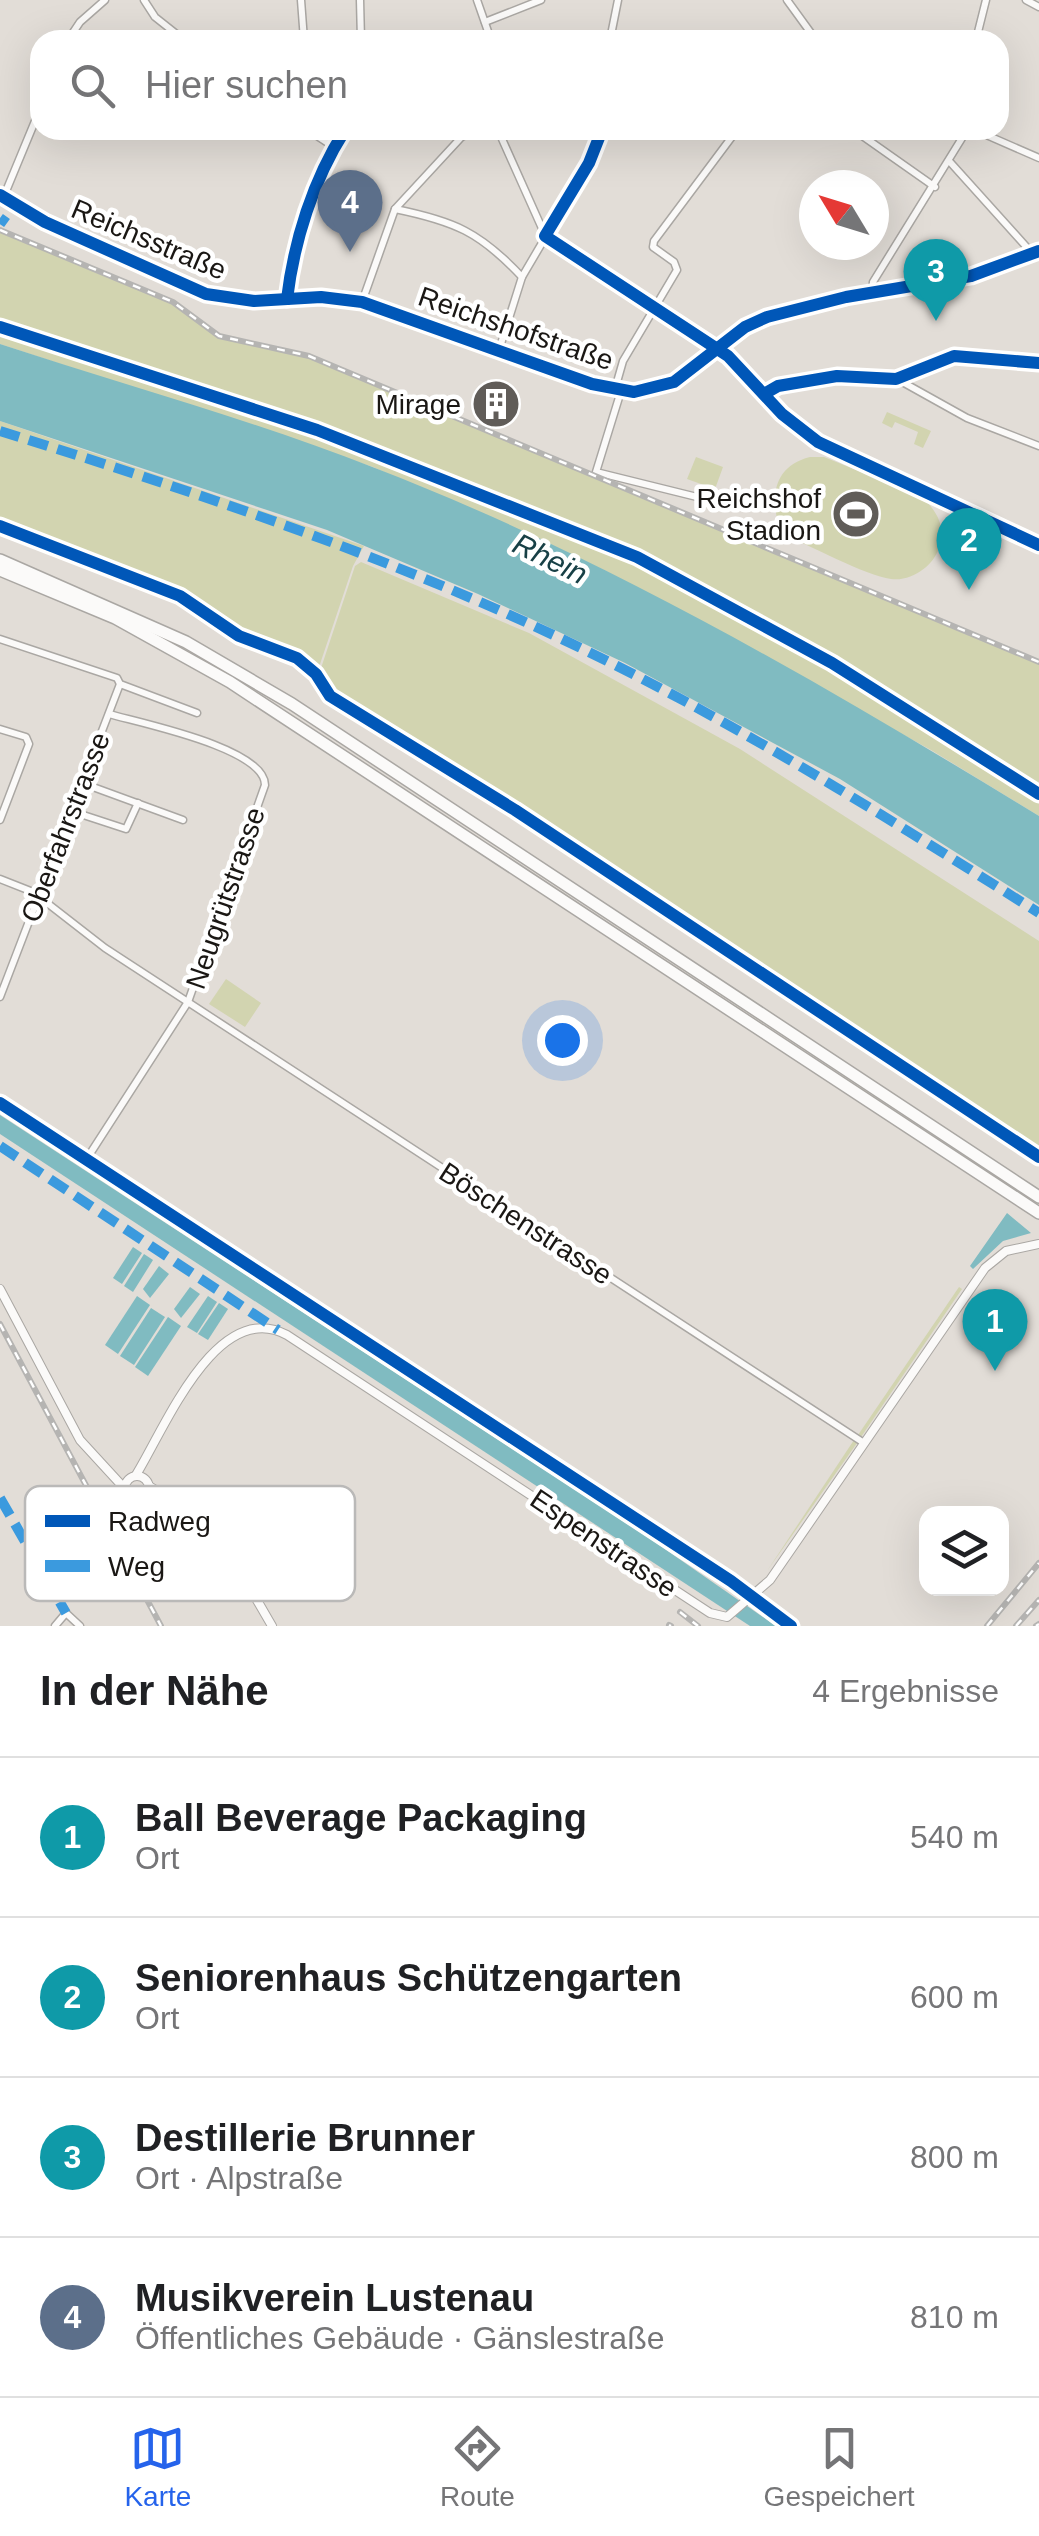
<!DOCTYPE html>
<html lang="de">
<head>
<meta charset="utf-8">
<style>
	body { margin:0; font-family:Helvetica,sans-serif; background:#f2f2f2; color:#202124 }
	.controls { position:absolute; right:30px; bottom:30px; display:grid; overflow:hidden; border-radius:20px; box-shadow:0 10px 40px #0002 }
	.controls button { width:90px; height:90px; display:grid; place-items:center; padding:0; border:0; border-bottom:2px solid #e0e0e0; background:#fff; color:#202124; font:50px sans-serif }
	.compass { position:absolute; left:799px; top:170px; width:90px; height:90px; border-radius:50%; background:#fff; box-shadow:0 10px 40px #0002; rotate:308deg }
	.you { position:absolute; left:562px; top:1040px; width:35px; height:35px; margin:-25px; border:8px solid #fff; border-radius:50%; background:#1a73e8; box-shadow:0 0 0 15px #1a73e833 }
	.badge { display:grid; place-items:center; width:65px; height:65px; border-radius:50%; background:#2563eb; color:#fff; font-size:32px; font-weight:700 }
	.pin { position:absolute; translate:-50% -82px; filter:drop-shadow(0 2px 5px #0008) }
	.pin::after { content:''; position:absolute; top:52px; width:35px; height:30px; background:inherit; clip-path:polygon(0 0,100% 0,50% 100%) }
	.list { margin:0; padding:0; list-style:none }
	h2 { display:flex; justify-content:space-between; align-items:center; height:130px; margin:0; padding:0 40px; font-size:42px }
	h2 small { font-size:32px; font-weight:400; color:#757577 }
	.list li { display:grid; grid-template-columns:65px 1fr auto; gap:30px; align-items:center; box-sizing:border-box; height:160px; padding:0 40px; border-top:2px solid #e0e0e0 }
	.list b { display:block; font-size:38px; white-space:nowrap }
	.list p { margin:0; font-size:32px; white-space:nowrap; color:#757577 }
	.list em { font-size:32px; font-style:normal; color:#757577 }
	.icon { flex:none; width:55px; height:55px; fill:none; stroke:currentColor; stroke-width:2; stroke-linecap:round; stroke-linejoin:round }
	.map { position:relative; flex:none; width:1039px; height:1626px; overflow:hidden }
	.search { position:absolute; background:#fff; box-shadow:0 10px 40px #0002; left:30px; right:30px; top:30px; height:110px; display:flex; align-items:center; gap:25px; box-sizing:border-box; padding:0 35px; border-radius:30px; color:#757577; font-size:38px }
	.sheet { height:770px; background:#fff }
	nav { display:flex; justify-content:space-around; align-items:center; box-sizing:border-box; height:140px; border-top:2px solid #e0e0e0; background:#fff; font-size:28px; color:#757577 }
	nav a { display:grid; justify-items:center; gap:5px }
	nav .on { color:#2563eb }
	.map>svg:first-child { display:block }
</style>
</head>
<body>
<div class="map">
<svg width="1039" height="1626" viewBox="0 0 1039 1626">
	<rect width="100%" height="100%" fill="#e2ddd7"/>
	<g fill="#d2d4b0">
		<path d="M0,230l173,72 46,34 90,20 730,306v154l-108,-66 -327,-180 -231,-103 -373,-123z"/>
		<path d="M887,412l44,19 -8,17 -9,-4 4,-12 -23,-10 -3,6 -10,-5z"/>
		<path d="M0,421l364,125 -11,20 -35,104 -40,-24 -36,-10 -76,-50 -166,-63z"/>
		<path d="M696,457l27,10 -8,22 -28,-10z"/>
		<path d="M810,457h14l97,39c14,13 25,29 19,49 -5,20 -28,37 -49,34 -25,-3 -84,-35 -110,-46 -11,-33 -10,-66 29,-76z"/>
		<path d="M361,562l168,71 211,116 299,192v216l-524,-347 -185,-114 -13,-16 38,-114z"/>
		<path d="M226,979l35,24 -16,24 -36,-23z"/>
		<path d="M959,1287l3,2 -101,148 -3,-2z"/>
		<path d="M854,1440l3,3 -90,128z"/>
	</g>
	<g fill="#80bbc1">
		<path d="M0,344c124,41 253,76 375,124 233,90 451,218 664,348v89l-199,-126 -215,-116 -147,-69 -151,-64 -327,-109z"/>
		<path d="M0,1115l649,423 127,88h-26l-750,-492z"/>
		<path d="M1007,1213l24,20 -28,8 -30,28 -3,-3z"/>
		<path d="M133,1247l9,6 -20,31 -9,-6z"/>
		<path d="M144,1254l9,6 -20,32 -9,-6z"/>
		<path d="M159,1266l10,8 -19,24 -7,-9z"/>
		<path d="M190,1287l10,7 -19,24 -7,-9z"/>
		<path d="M137,1296l13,9 -32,49 -13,-9z"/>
		<path d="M208,1296l9,6 -20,31 -10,-6z"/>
		<path d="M219,1303l9,6 -20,31 -10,-6z"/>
		<path d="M151,1308l14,9 -31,48 -14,-9z"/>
		<path d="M168,1317l13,9 -33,50 -13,-9z"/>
	</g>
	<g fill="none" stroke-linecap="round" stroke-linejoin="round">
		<g stroke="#aaa7a3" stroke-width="9">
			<g id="minor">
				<path d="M144,0l11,17 29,23"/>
				<path d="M301,0l3,40"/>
				<path d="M360,0l1,40"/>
				<path d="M477,0l14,40"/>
				<path d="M787,0l29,40"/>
				<path d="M1026,0l13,7"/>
				<path d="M485,22l56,-22"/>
				<path d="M68,40l12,-18 25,-22"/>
				<path d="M595,40l15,-4"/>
				<path d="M610,40l8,-40"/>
				<path d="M976,40l10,-40"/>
				<path d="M308,130l26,17"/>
				<path d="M447,130l17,6"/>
				<path d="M498,130l47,105"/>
				<path d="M854,130l81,57"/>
				<path d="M975,130l64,28"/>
				<path d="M950,162l81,90"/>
				<path d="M4,196l36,-87"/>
				<path d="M395,209c59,12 85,23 127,68"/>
				<path d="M545,236l183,120 54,58 36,28 221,103"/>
				<path d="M872,292l1,-10 94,-152"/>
				<path d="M287,298l24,-96 34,-72"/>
				<path d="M362,302l33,-93 73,-79"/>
				<path d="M499,350l23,-73 67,-114 13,-33"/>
				<path d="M897,379l70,39 72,28"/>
				<path d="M615,389l8,-28 54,-91 -3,-8 -21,-15 1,-6 83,-111"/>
				<path d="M621,391l-25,81 101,25"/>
				<path d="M764,394l14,-8 59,-10 59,3 58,-23 85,7"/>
				<path d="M0,639l117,39 3,6 77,29"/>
				<path d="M0,729l26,8 3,7 -29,76"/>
				<path d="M82,783l101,37"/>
				<path d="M71,811l55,18 12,-26"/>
				<path d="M0,879l33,13 72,56 759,495"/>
				<path d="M0,997l120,-313"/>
				<path d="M86,1160l102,-158 77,-217c0,-37 -125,-62 -156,-71"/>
				<path d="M55,1626l11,-13 14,13"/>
			</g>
		</g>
		<g stroke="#aaa7a3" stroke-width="10">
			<g id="tertiary">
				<path d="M0,1289l80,151 45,49"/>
				<path d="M136,1475c29,-47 81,-178 151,-140l423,278 17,4 43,-37 215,-312 21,-17 33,-7"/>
				<circle cx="137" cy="1488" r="12"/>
				<path d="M149,1486l65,40 58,100"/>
			</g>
		</g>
		<g stroke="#aaa7a3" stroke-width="12">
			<path id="primary" d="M0,195l45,27 161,72 48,7 67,-4 41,5 230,82 42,8 40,-10 71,-55 22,-10 79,-20 125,-21 68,-25"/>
		</g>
		<g stroke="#aaa7a3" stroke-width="14">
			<g id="motorway">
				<path d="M0,560l186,82 106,62 747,493"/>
				<path d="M0,570l115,48 115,64 809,531"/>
			</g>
		</g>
		<use href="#minor" stroke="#fbfaf9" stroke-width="6"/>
		<use href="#tertiary" stroke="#fbfaf9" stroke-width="8"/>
		<use href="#primary" stroke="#fbfaf9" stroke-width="10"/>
		<use href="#motorway" stroke="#fbfaf9" stroke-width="11"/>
		<g stroke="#b5b4b2" stroke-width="6">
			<g id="rail">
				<path d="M0,230l173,72 46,34 90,20 730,306"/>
				<path d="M0,1324l161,302"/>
				<path d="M680,1612l18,14"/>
				<path d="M669,1625l2,1"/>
				<path d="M987,1626l52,-63"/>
				<path d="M1016,1626l23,-26"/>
				<path d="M1036,1626l3,-2"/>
			</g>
		</g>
		<use href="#rail" stroke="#fff" stroke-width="2.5" stroke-dasharray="8" stroke-linecap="butt"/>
		<g stroke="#3b9ade" stroke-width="10" stroke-dasharray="20 10" stroke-linecap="butt">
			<path d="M0,218l7,5"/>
			<path d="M0,431c205,64 408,131 601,227 152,75 295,165 438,255"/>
			<path d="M0,1146l278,184"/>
			<path d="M0,1498l66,115"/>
		</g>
		<g stroke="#fff" stroke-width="19">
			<g id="cycleway">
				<path d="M602,130l-13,33 -44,73 183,120 54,58 36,28 221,103"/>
				<path d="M0,195l45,27 161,72 48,7 67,-4 41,5 230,82 42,8 40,-10 71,-55 22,-10 79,-20 125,-21 68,-25"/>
				<path d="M287,299c7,-58 26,-119 58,-169"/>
				<path d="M0,327l317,103 320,127 195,106 207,131"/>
				<path d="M764,394l14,-8 59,-10 59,3 58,-23 85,7"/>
				<path d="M0,526l180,70 59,40 58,22 19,16 14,22 185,114 524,347"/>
				<path d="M0,1103l731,478 60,45"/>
			</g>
		</g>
		<use href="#cycleway" stroke="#0057b8" stroke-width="12"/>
	</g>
	<defs>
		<g id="building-disc" transform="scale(2.5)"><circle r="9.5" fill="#605c58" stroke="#fff"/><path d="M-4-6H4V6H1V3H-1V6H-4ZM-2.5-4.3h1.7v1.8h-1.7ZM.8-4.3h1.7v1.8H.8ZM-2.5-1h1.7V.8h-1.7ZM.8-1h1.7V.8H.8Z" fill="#fff"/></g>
		<g id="stadium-disc" transform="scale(2.5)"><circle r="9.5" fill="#605c58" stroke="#fff"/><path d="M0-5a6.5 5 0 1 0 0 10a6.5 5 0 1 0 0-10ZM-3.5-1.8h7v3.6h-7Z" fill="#fff"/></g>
	</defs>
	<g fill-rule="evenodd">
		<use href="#building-disc" x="496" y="404"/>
		<use href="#stadium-disc" x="856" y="514"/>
	</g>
	<g text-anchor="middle" stroke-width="9" stroke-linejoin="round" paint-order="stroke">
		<g font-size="28" fill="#1a1714" stroke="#fff">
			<text transform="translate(149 239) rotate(23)" y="10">Reichsstraße</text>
			<text transform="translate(516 328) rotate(19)" y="10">Reichshofstraße</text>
			<text transform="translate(65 827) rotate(-69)" y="10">Oberfahrstrasse</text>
			<text transform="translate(225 898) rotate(-71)" y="10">Neugrütstrasse</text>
			<text transform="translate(526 1223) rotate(33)" y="10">Böschenstrasse</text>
			<text transform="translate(604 1543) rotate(34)" y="10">Espenstrasse</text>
		</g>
		<g font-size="28" fill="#1a1714" stroke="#fff" text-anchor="end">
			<text x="461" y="414">Mirage</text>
			<text x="821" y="508">Reichshof<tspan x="821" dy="32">Stadion</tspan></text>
		</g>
		<g font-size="30" font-style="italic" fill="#184046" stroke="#fff">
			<text transform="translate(550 559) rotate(26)" y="10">Rhein</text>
		</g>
	</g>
	<rect x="25" y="1486" width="330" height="115" rx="15" fill="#fff" stroke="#bab9b8" stroke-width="2.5"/>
	<rect x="45" y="1515" width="45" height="12" fill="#0057b8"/>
	<rect x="45" y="1560" width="45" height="12" fill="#3b9ade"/>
	<g font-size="28" fill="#1a1714">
		<text x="108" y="1531">Radweg</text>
		<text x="108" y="1576">Weg</text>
	</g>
</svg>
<div class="controls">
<button><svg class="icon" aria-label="layers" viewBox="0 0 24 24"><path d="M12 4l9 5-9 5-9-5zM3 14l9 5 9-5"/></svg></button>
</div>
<svg class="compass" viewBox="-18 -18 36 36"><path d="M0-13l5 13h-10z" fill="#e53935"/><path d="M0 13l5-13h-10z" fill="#757577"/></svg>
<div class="you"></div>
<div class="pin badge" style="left:995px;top:1371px;background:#0f9aa8">1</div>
<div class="pin badge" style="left:969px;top:590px;background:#0f9aa8">2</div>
<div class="pin badge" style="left:936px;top:321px;background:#0f9aa8">3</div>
<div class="pin badge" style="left:350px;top:252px;background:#5c6f8a">4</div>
<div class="search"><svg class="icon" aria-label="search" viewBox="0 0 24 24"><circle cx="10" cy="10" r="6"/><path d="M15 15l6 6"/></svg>Hier suchen</div>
</div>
<section class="sheet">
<h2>In der Nähe<small>4 Ergebnisse</small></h2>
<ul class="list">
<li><span class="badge" style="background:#0f9aa8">1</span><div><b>Ball Beverage Packaging</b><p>Ort</p></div><em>540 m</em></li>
<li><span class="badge" style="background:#0f9aa8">2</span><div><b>Seniorenhaus Schützengarten</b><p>Ort</p></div><em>600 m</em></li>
<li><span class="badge" style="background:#0f9aa8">3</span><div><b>Destillerie Brunner</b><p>Ort · Alpstraße</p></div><em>800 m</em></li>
<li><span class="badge" style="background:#5c6f8a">4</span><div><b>Musikverein Lustenau</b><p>Öffentliches Gebäude · Gänslestraße</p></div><em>810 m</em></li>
</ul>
</section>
<nav>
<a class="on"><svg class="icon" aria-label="map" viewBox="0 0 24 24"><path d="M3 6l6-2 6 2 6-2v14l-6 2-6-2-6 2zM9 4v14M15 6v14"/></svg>Karte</a>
<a><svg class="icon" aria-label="directions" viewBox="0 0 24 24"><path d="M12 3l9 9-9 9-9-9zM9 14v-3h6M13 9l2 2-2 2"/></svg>Route</a>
<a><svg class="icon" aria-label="saved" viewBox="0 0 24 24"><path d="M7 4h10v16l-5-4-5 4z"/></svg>Gespeichert</a>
</nav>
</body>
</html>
